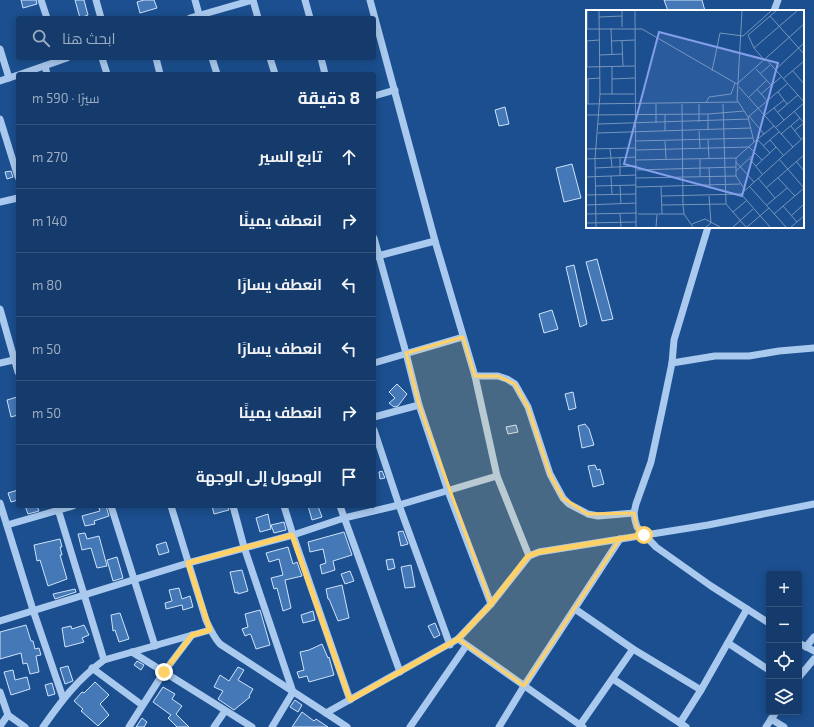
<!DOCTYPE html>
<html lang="ar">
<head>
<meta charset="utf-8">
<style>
	body { margin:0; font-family:"Exo 2",Cairo,sans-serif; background:#1d4271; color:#f1f3f6; direction:rtl }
	.controls { position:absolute; right:12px; bottom:12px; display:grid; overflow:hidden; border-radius:4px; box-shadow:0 2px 10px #0003 }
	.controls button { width:36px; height:36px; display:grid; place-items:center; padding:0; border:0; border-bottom:1px solid #33557e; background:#143b6b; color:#f1f3f6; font:20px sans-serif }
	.stop { position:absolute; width:12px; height:12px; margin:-9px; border:3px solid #ffd166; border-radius:50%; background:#fff }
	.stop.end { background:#ffd166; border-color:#fff; box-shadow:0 1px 4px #0008 }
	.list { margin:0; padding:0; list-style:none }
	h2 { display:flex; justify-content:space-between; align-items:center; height:52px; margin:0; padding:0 16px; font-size:17px }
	h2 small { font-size:13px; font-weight:400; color:#9dadc1 }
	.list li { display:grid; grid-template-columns:26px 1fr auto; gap:12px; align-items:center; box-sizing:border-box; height:64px; padding:0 16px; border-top:1px solid #33557e }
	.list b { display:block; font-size:15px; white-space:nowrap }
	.list em { font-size:13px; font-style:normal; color:#9dadc1 }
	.icon { flex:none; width:22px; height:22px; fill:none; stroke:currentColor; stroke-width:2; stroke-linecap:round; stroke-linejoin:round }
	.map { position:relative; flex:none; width:814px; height:727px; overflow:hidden; direction:ltr }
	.search { position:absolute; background:#143b6b; box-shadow:0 2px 10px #0003; left:16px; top:16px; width:360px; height:44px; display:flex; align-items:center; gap:10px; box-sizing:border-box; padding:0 14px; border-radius:4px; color:#9dadc1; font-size:15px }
	.panel { position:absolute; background:#143b6b; box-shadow:0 2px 10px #0003; left:16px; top:72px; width:360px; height:436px; border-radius:4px; direction:rtl }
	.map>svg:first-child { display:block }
</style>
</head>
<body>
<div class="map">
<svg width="814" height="727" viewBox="0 0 814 727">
	<rect width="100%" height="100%" fill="#1b4f8f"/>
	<g fill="#4478b7" stroke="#cfe3fa">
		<path d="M21,0h15l1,4 -14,4z"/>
		<path d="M75,0h9l4,15 -8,3z"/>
		<path d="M144,0h10l3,8 -17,5 -3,-11z"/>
		<path d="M664,0h38l3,11h-37z"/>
		<path d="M505,107l4,17 -10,2 -4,-16z"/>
		<path d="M572,164l9,34 -17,4 -8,-34z"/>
		<path d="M11,171l2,6 -6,2 -2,-7z"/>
		<path d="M597,259l16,60 -11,2 -16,-59z"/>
		<path d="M574,265l13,59 -7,3 -14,-60z"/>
		<path d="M552,310l6,19 -14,4 -5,-19z"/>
		<path d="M397,384l10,10 -9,12 -4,1 -5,-4 6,-5 -6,-6z"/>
		<path d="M573,392l3,16 -7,2 -4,-16z"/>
		<path d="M17,397l1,18 -7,2 -4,-17z"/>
		<path d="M585,424l4,5 5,16 -12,3 -4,-22z"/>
		<path d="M516,425l2,7 -10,2 -2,-7z"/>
		<path d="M595,465l2,5 3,-1 4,15 -11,3 -5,-21z"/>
		<path d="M382,471l3,7 -5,1 -1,-7z"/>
		<path d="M18,490v10l-7,2 -3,-9z"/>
		<path d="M25,506h12l2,5 -11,3z"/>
		<path d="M106,506l3,10 -15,5 1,3 -10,2 -3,-10 18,-5 -1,-3z"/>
		<path d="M212,506h16l1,4 -15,4z"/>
		<path d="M308,506h10l4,11 -10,3z"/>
		<path d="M268,514l3,15 -11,3 -4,-14z"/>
		<path d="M284,522l2,8 -12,3 -3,-8z"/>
		<path d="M403,531l5,13 -7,2 -3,-14z"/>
		<path d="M344,532l8,23 -19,6 2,9 -13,4 -2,-9 6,-2 -3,-14 -13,3 -2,-10z"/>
		<path d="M85,533l2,6 12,-3 8,30 -10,2 -6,-20 -9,2 -4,-16z"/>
		<path d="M60,539l2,8h-2l2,8h-2l7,24 -19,7 -8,-26 -3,1 -3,-16z"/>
		<path d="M166,542l3,10 -10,3 -3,-10z"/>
		<path d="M288,547l5,17 4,-2 5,14 -17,4 6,28 -8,3 -6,-23 -3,1 -3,-11 12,-3 -4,-16 -10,3 -3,-9z"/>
		<path d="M117,557l6,21 -10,3 -6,-21z"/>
		<path d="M393,559l2,9 -7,2 -2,-10z"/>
		<path d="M411,565l4,22 -10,1 -4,-21z"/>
		<path d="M242,570l6,21 -10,3v-2l-3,1 -5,-21z"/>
		<path d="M350,571l4,10 -9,3 -4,-10z"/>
		<path d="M342,585l7,33 -11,3 -9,-22h-1l-2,-10z"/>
		<path d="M179,588l3,11 8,-3 3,11 -10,3 -1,-5 -16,4 -1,-6 7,-2 -3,-11z"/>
		<path d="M75,589l1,3 -21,7 -2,-5z"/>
		<path d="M260,610l10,35 -14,4 -5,-14 -1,-1 -5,2 -3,-7 6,-2 -3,-13z"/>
		<path d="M313,611l2,9 -12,3 -2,-8z"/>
		<path d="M120,613l9,26 -10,3 -4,-12 -2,1 -2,-16z"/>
		<path d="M435,623l5,12 -6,3 -6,-12z"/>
		<path d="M26,625l5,16h2l2,8 4,-1 2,7 -5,1 3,16 -9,2 -3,-11 -4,1 -2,-11 -21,6v-27z"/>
		<path d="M84,625l5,10 -7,3 2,4 -19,5 -3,-19 9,-2 1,3z"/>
		<path d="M322,644l6,14 1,-1 5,18 -25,7 -2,-6 -8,2 -2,-6 7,-2 -4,-18 9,-2z"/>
		<path d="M137,661l7,4 -3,5 -7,-5z"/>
		<path d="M68,666l5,15 -8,3 -5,-16z"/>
		<path d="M238,667l6,3 -6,10 15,9 -4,7 1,1 -16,13 -16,-11 5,-8 -9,-4 6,-12 9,6z"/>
		<path d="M13,670l2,10 12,-3 3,12 -19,6 -7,-23z"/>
		<path d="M95,682l14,13 -9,9 9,11 -11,11 -17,-15 2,-2 -9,-8 8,-9 2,1z"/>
		<path d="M52,683l3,11 -7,2 -3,-11z"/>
		<path d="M163,687l12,7 -3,5 10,7 -6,8 13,13h-12l-9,-9 3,-3 -18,-13z"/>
		<path d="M295,700l7,5 -4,7 -8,-5z"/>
		<path d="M302,712l12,9 2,-2 12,8h-36z"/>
		<path d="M142,718l5,4 -3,5h-8z"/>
	</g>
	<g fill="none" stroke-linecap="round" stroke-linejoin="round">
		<g stroke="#a9c9ee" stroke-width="7">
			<path d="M41,0l6,18"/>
			<path d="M96,0l5,18"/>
			<path d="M195,0l5,18"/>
			<path d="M305,0l5,18"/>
			<path d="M370,0l65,241 40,135 22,100 32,80"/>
			<path d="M774,11l4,-11"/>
			<path d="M190,18l63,-18 5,18"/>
			<path d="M0,49l9,29"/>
			<path d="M102,58l5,16"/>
			<path d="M156,58l4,16"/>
			<path d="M212,58l5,16"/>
			<path d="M270,58l5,16"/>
			<path d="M321,58l4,16"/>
			<path d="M45,66l2,8"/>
			<path d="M21,74l46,-16"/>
			<path d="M0,81l18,-6"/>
			<path d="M374,96l21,-6"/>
			<path d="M0,119l18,58"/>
			<path d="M0,202l18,-4"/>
			<path d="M708,227l-34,113 -2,23 -10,48 -11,51 -15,42 -2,9 1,7 2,7 19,20 55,39 58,37"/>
			<path d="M374,238l32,115 13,52 29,86 43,113"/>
			<path d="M374,257l61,-16"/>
			<path d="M0,309l18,63"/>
			<path d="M0,363l18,-4"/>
			<path d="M374,363l89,-26"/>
			<path d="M672,363l43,-7h34l30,-5 35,-3"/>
			<path d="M475,376h23l9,3 8,5 13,23 22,67 13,24 6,6 19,10 10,2 36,-3"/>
			<path d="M374,417l45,-12"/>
			<path d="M374,430l25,75 51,140"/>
			<path d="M0,503l33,107 30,88"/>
			<path d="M57,506l47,154"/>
			<path d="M111,506l44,140"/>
			<path d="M171,506l35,114c4,9 7,16 14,24l106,69 132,-74 33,-35 38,-48 10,-4 169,-27 106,-21"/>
			<path d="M233,506l11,41 49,145 -21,35"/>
			<path d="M284,506l9,29 57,165"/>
			<path d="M340,506l60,166"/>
			<path d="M7,525l66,-19"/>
			<path d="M575,609l58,40 68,41"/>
			<path d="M0,621l188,-58 105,-28 51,-17 55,-13 98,-29"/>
			<path d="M458,639l125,88"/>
			<path d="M728,643l41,27"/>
			<path d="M799,643l15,8"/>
			<path d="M806,647l8,-10"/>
			<path d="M132,652l120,75"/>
			<path d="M92,668l50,37"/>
			<path d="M799,677l15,-18"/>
			<path d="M613,679l73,48"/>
			<path d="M0,692l8,23 -8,11"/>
			<path d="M326,713l21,14"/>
			<path d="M8,715l17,12"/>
			<path d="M771,719l13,8"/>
			<path d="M680,723l21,-33 46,-81"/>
			<path d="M580,725l53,-76"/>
			<path d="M43,727c19,-27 34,-47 61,-67l106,-30"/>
			<path d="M129,727l35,-55 28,-37"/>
			<path d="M214,727l11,-16"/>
			<path d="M410,727l56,-81"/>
			<path d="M499,727l25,-41 96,-147"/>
			<path d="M766,727l10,-15"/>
		</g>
	</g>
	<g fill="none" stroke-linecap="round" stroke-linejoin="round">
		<path stroke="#ffd166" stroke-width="5" d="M164,672l28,-37 18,-5 -22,-67 104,-28 58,165 108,-61 33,-35 37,-48 11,-4 105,-17"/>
	</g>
	<path fill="#ffd166" fill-opacity="0.2" stroke="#ffd166" stroke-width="3" stroke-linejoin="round" d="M463,337l12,39h23l17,8 13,23 22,67 13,24 25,16 46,-1 3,14 7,8 -24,4 -96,147 -66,-47 33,-35 -72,-199 -13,-52z"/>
	<g transform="translate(586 10)">
		<rect width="218" height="218" fill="#1b4f8f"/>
		<path fill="none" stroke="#7695bc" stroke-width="1" d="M1,1v18M36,1v16M49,1l1,216M184,6l34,38M13,7l23,-1M25,18l1,26M0,19h56l95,55 67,-60M0,31l13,-1M1,31v26M26,31l23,-1M36,31l1,25M168,38l-6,-13 28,-24M14,45l22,-1M180,49l38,43M179,51l-11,-13 43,-37M26,56v28M0,57l49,-1M170,59l15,16M189,60l29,-27M126,61l8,-38 23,3 28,-25M207,61l11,13M174,64l10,-9M0,69l14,-1M2,69v25M26,69l23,-1M197,69l21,-18M153,77l54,60M171,79l10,12M192,82l9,12M14,84h34M175,84l20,-17M163,87l18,-17M120,93l3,-6 22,-3 4,-11M0,94l152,-2M70,94v19M96,94l1,101 1,9 9,13M113,94v18M137,94l3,100 20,23M188,98l10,12M208,101l10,12M192,102l20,-17M122,104v16M0,105l122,-1 36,-3M179,105l19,-15M163,106l15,18M162,107l39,-33M12,114l151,-5M205,116l10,13M189,118l29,-25M79,121v-17M113,121l1,17M208,121l10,-8M12,123l153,-5M195,124l19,-16M171,129l13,14M122,130l1,19M184,130l13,15M49,131l118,-3M79,131l1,18M168,132l20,-16M177,136l16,-14M0,139l50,-1M24,139l2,18M50,140l113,-3 13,13M34,148v17M150,148v18l9,14M0,149l50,-2M114,149v18M164,149l12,15M193,149l25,29M50,150l100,-2 18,-16 -6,-25 -11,-17 5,-89M210,151l8,10M150,152l18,20M170,156l20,-19M9,158l42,-2M123,158l1,18M51,160l99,-3M150,161l19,-18M25,166l1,18M0,167l50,-2M50,168l100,-2M172,168l17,20M192,168l17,18M34,175l1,19M9,176l41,-1M163,176l37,41M50,177l104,-3M75,177l1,27M180,178l38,-33M155,184l63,-57M0,185l50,-1M76,186l79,-2 29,33M0,195l50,-2M76,195l64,-1M181,195l20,-17M197,196l14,16M147,202l13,-11M0,204l51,-1M34,204l1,13M52,204h46M188,204l30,-26M205,206l13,-12M0,213l50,-1M106,214l13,-5 15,8M10,217l-1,-68 5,-65 -1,-83M70,217l1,-12M120,217l5,-4 -2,-27M147,217l20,-18M161,217l22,-19M205,217l13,-11"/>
		<path fill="#839eea" fill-opacity="0.15" stroke="#839eea" stroke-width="2" d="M73,22l119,31 -36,133 -118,-32z"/>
		<rect width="218" height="218" fill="none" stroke="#fff" stroke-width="2"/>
	</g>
</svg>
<div class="controls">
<button>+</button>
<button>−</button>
<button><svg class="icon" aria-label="locate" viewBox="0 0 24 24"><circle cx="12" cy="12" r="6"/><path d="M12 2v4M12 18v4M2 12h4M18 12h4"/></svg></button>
<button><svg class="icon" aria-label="layers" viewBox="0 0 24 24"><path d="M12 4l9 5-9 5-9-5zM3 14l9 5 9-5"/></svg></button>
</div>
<div class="stop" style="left:644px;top:535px"></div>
<div class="stop end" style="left:164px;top:672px"></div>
<div class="search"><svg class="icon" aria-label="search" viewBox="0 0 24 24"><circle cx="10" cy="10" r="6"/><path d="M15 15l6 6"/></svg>ابحث هنا</div>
<section class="panel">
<h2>8 دقيقة<small>سيرًا · 590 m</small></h2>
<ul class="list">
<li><svg class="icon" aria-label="ahead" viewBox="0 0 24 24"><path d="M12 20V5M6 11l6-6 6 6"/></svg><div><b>تابع السير</b></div><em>270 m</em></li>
<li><svg class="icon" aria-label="right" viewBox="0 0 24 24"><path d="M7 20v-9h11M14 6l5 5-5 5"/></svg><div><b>انعطف يمينًا</b></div><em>140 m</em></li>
<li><svg class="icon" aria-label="left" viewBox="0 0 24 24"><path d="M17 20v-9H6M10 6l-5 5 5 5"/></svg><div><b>انعطف يسارًا</b></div><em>80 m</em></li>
<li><svg class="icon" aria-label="left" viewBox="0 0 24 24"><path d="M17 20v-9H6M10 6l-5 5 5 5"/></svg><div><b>انعطف يسارًا</b></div><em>50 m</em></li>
<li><svg class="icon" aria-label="right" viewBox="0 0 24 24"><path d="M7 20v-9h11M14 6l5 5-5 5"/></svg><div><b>انعطف يمينًا</b></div><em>50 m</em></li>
<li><svg class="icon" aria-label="arrive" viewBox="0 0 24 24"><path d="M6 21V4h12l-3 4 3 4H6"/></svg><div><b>الوصول إلى الوجهة</b></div></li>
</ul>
</section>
</div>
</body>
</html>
